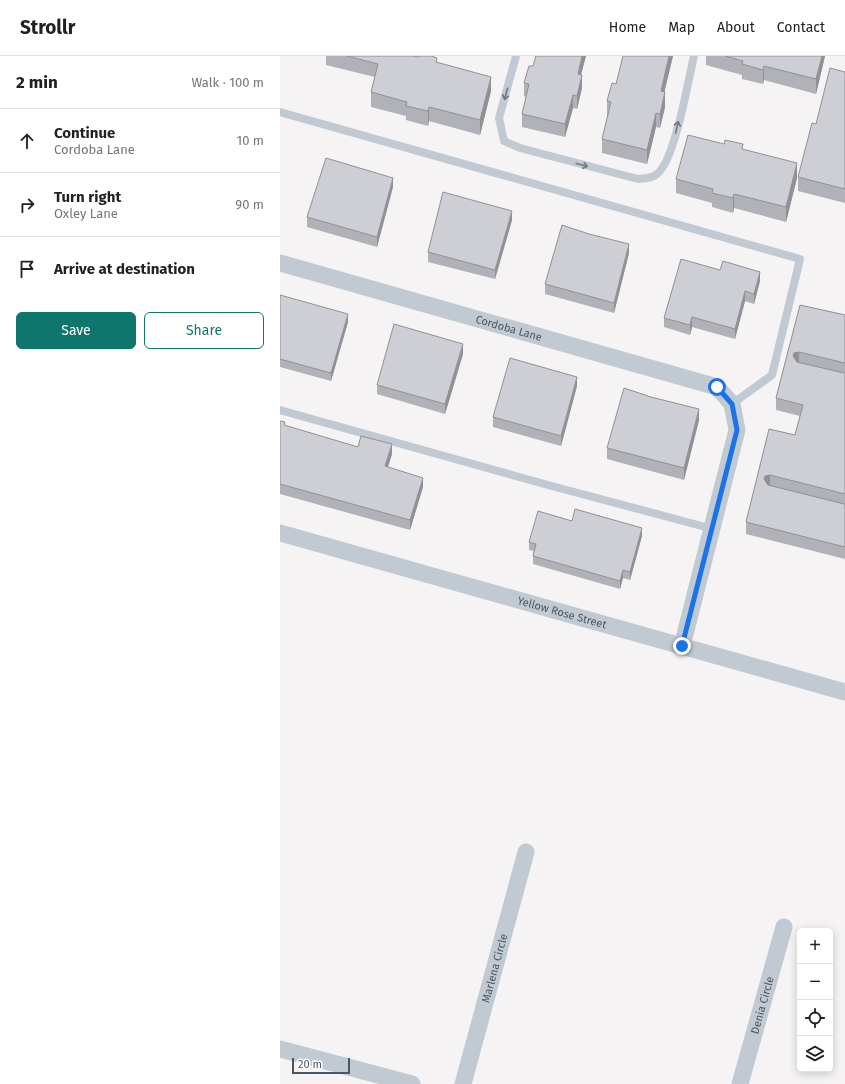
<!DOCTYPE html>
<html lang="en">
<head>
<meta charset="utf-8">
<style>
	body { margin:0; font-family:"Fira Sans",sans-serif; background:#f6f6f6; color:#202124 }
	.controls { position:absolute; right:12px; bottom:12px; display:grid; overflow:hidden; border-radius:6px; box-shadow:0 2px 10px #0003 }
	.controls button { width:36px; height:36px; display:grid; place-items:center; padding:0; border:0; border-bottom:1px solid #e0e0e0; background:#fff; color:#202124; font:20px sans-serif }
	.scale { position:absolute; left:12px; bottom:10px; width:58px; box-sizing:border-box; padding-left:4px; border:2px solid #4a5661; border-top:0; font-size:11px; line-height:14px; white-space:nowrap; color:#4a5661; -webkit-text-stroke:3px #fff; paint-order:stroke }
	.stop { position:absolute; width:12px; height:12px; margin:-9px; border:3px solid #1a73e8; border-radius:50%; background:#fff }
	.stop.end { background:#1a73e8; border-color:#fff; box-shadow:0 1px 4px #0008 }
	.list { margin:0; padding:0; list-style:none }
	h2 { display:flex; justify-content:space-between; align-items:center; height:52px; margin:0; padding:0 16px; font-size:17px }
	h2 small { font-size:13px; font-weight:400; color:#757577 }
	.list li { display:grid; grid-template-columns:26px 1fr auto; gap:12px; align-items:center; box-sizing:border-box; height:64px; padding:0 16px; border-top:1px solid #e0e0e0 }
	.list b { display:block; font-size:15px; white-space:nowrap }
	.list p { margin:0; font-size:13px; white-space:nowrap; color:#757577 }
	.list em { font-size:13px; font-style:normal; color:#757577 }
	.actions { display:flex; gap:8px; padding:12px 16px }
	.actions a { flex:1; padding:9px 0; border:1px solid #0f766e; border-radius:6px; text-align:center; font-size:14px; color:#0f766e }
	.actions .main { background:#0f766e; color:#fff }
	.icon { flex:none; width:22px; height:22px; fill:none; stroke:currentColor; stroke-width:2; stroke-linecap:round; stroke-linejoin:round }
	.map { position:relative; flex:none; width:565px; height:1028px; overflow:hidden }
	header { display:flex; align-items:center; gap:24px; box-sizing:border-box; height:56px; padding:0 20px; background:#fff; border-bottom:1px solid #e0e0e0 }
	header strong { font-size:19px }
	nav { display:flex; gap:22px; margin-inline-start:auto; font-size:14px }
	main { display:flex }
	aside { flex:1; background:#fff }
	.map>svg:first-child { display:block }
</style>
</head>
<body>
<header>
<strong>Strollr</strong>
<nav><a>Home</a><a>Map</a><a>About</a><a>Contact</a></nav>
</header>
<main>
<aside>
<h2>2 min<small>Walk · 100 m</small></h2>
<ul class="list">
<li><svg class="icon" aria-label="ahead" viewBox="0 0 24 24"><path d="M12 20V5M6 11l6-6 6 6"/></svg><div><b>Continue</b><p>Cordoba Lane</p></div><em>10 m</em></li>
<li><svg class="icon" aria-label="right" viewBox="0 0 24 24"><path d="M7 20v-9h11M14 6l5 5-5 5"/></svg><div><b>Turn right</b><p>Oxley Lane</p></div><em>90 m</em></li>
<li><svg class="icon" aria-label="arrive" viewBox="0 0 24 24"><path d="M6 21V4h12l-3 4 3 4H6"/></svg><div><b>Arrive at destination</b></div></li>
</ul>
<div class="actions"><a class="main">Save</a><a>Share</a></div>
</aside>
<div class="map">
<svg width="565" height="1028" viewBox="0 0 565 1028">
	<rect width="100%" height="100%" fill="#f5f3f3"/>
	<g fill="none" stroke-linecap="round" stroke-linejoin="round">
		<g stroke="#c1cad2" stroke-width="8">
			<path d="M236,0l-17,62 5,23 16,7 118,31c7,-1 14,0 20,-6 17,-14 30,-92 36,-117"/>
			<path d="M0,56l520,147 -28,116 -40,29"/>
			<path d="M0,354l268,75 165,44"/>
		</g>
		<g stroke="#c1cad2" stroke-width="17">
			<path id="s1" d="M0,207l437,124 15,17 5,26 -55,216"/>
			<path id="s2" d="M0,477l565,159"/>
			<path d="M0,993l132,35"/>
			<path id="s3" d="M183,1028l63,-232"/>
			<path id="s4" d="M460,1028l44,-157"/>
		</g>
	</g>
	<g fill="#b0b2b7">
		<path d="M46,0h87l24,6 54,29 -11,44 -51,-14 -1,5 -22,-6v-4l-35,-9v-15l4,-15 -49,-12z"/>
		<path d="M256,0h50l-5,18 1,14 -5,21 -4,-1 -8,29 -43,-10v-13l4,-17 -2,-1v-13l9,-17z"/>
		<path d="M343,0h50l-9,36 1,15 -5,21 -4,-1 -9,37 -45,-11v-14l6,-23 -1,-1v-14l9,-17z"/>
		<path d="M426,0h119l-9,38 -52,-14 -1,4 -21,-5v-4l-36,-10z"/>
		<path d="M565,16v131l-47,-12v-14l18,-53z"/>
		<path d="M444,88l19,5 54,29 -11,44 -52,-14 -1,5 -21,-6v-4l-36,-10v-14z"/>
		<path d="M113,131l-16,60 -70,-20v-10z"/>
		<path d="M232,164l-17,59 -67,-17v-10z"/>
		<path d="M349,197l-15,60 -69,-19v-10z"/>
		<path d="M480,225l-6,23 -9,-3 -10,38 -43,-12 -2,8 -26,-8v-9z"/>
		<path d="M0,239l68,27 -17,59 -51,-14z"/>
		<path d="M520,249l45,10v244l-99,-25v-12l23,-93 26,6 5,-19 -24,-6v-12z"/>
		<path d="M183,298l-18,60 -68,-20v-9z"/>
		<path d="M297,330l-16,60 -68,-19v-10z"/>
		<path d="M419,364l-15,60 -77,-21v-11z"/>
		<path d="M0,365l5,5 73,21 34,7 -4,13 35,20 -13,43 -130,-36z"/>
		<path d="M292,465l70,15 -12,44 -7,-2 -3,11 -87,-25v-8l1,-5 -5,-1v-8z"/>
	</g>
	<g fill="#909195">
		<path d="M302,0h4l-8,30v-12z"/>
		<path d="M389,0h4l-12,50v-15z"/>
		<path d="M542,0h3l-9,38v-15z"/>
		<path d="M484,10v14l-1,4v-14z"/>
		<path d="M302,19v13l-5,21v-13z"/>
		<path d="M211,21v14l-11,44v-15z"/>
		<path d="M385,36v15l-5,21v-14z"/>
		<path d="M293,39v13l-8,29v-13z"/>
		<path d="M149,51v14l-1,5v-15z"/>
		<path d="M376,57v14l-9,37v-14z"/>
		<path d="M517,107v15l-11,44v-15z"/>
		<path d="M113,122v9l-16,60v-10z"/>
		<path d="M454,138v14l-1,5v-15z"/>
		<path d="M232,155v9l-17,59v-9z"/>
		<path d="M349,188v9l-15,60v-10z"/>
		<path d="M480,216v9l-6,23v-10z"/>
		<path d="M465,235v10l-10,38v-10z"/>
		<path d="M68,258v8l-17,59v-8z"/>
		<path d="M412,261v10l-2,8v-10z"/>
		<path d="M183,288v10l-18,60v-10z"/>
		<path d="M519,296v12l-6,4v-12l1,-3z"/>
		<path d="M297,321v9l-16,60v-10z"/>
		<path d="M419,353v11l-15,60v-12z"/>
		<path d="M112,388v10l-7,22v-10z"/>
		<path d="M490,419v12l-6,4v-12l1,-3z"/>
		<path d="M143,422v9l-13,43v-10z"/>
		<path d="M362,472v8l-12,44v-8z"/>
		<path d="M343,514v8l-3,11v-8z"/>
	</g>
	<g fill="#cdcfd5" stroke="#909195">
		<path d="M67,0h66l6,1v-1h12l6,2 -1,4 55,15 -11,43 -51,-13 -1,4 -22,-5 1,-4 -36,-10 7,-28z"/>
		<path d="M256,0h46l-4,18 4,1 -5,21 -4,-1 -8,29 -43,-10 7,-30 -5,-1 5,-17h4z"/>
		<path d="M343,0h46l-8,35 4,1 -5,22 -4,-1 -9,37 -45,-11 9,-37 -4,-1 5,-18 4,1z"/>
		<path d="M445,0h97l-6,23 -52,-13 -1,4 -21,-6 1,-3z"/>
		<path d="M550,12l15,4v117l-47,-12 14,-54 4,1z"/>
		<path d="M408,79l36,9 1,-4 18,4 -1,5 55,14 -11,44 -52,-13 -1,4 -21,-5 1,-4 -37,-10z"/>
		<path d="M46,102l67,20 -16,59 -70,-20z"/>
		<path d="M163,136l69,19 -17,59 -67,-18z"/>
		<path d="M282,169l27,9 40,10 -15,59 -69,-19z"/>
		<path d="M401,203l39,11 3,-9 37,11 -6,22 -9,-3 -10,38 -43,-12 -2,8 -26,-7z"/>
		<path d="M0,239l68,19 -17,59 -51,-14z"/>
		<path d="M520,249l45,10v48l-46,-11 -5,1 -1,3 4,6 47,11h1v121l-75,-19 -5,1 -1,3 4,6 76,19h1v43l-99,-25 23,-93 26,6 8,-30 -27,-7z"/>
		<path d="M114,268l69,20 -18,60 -68,-19z"/>
		<path d="M230,302l67,19 -16,59 -68,-19z"/>
		<path d="M344,332l27,9 48,12 -15,59 -77,-20z"/>
		<path d="M0,365l5,1 -1,3 74,22 3,-11 31,8 -7,22 38,12 -13,42 -130,-36z"/>
		<path d="M295,453l67,19 -12,44 -7,-2 -3,11 -87,-25 3,-12 -7,-2 9,-31 34,10z"/>
	</g>
	<defs><path id="oneway-shaft" d="M-6 0H5M1.5-3L5.5 0L1.5 3" fill="none" stroke-width="1.6" stroke-linecap="round" stroke-linejoin="round"/></defs>
	<g stroke="#6e7983">
		<use href="#oneway-shaft" transform="translate(226 38) rotate(105)"/>
		<use href="#oneway-shaft" transform="translate(397 71) rotate(-77)"/>
		<use href="#oneway-shaft" transform="translate(302 109) rotate(15)"/>
	</g>
	<g fill="none" stroke-linecap="round" stroke-linejoin="round">
		<path stroke="#1a73e8" stroke-width="5" d="M402,590l55,-216 -5,-26 -15,-17"/>
	</g>
	<g text-anchor="middle" stroke-width="3" stroke-linejoin="round" paint-order="stroke">
		<g font-size="11" fill="#4a5661" stroke="#fff">
			<text dy="4" stroke="none"><textPath href="#s1" startOffset="238">Cordoba Lane</textPath></text>
			<text dy="4" stroke="none"><textPath href="#s2" startOffset="293">Yellow Rose Street</textPath></text>
			<text dy="4" stroke="none"><textPath href="#s3" startOffset="120">Marlena Circle</textPath></text>
			<text dy="4" stroke="none"><textPath href="#s4" startOffset="82">Denia Circle</textPath></text>
		</g>
	</g>
</svg>
<div class="controls">
<button>+</button>
<button>−</button>
<button><svg class="icon" aria-label="locate" viewBox="0 0 24 24"><circle cx="12" cy="12" r="6"/><path d="M12 2v4M12 18v4M2 12h4M18 12h4"/></svg></button>
<button><svg class="icon" aria-label="layers" viewBox="0 0 24 24"><path d="M12 4l9 5-9 5-9-5zM3 14l9 5 9-5"/></svg></button>
</div>
<div class="scale">20 m</div>
<div class="stop" style="left:437px;top:331px"></div>
<div class="stop end" style="left:402px;top:590px"></div>
</div>
</main>
</body>
</html>
